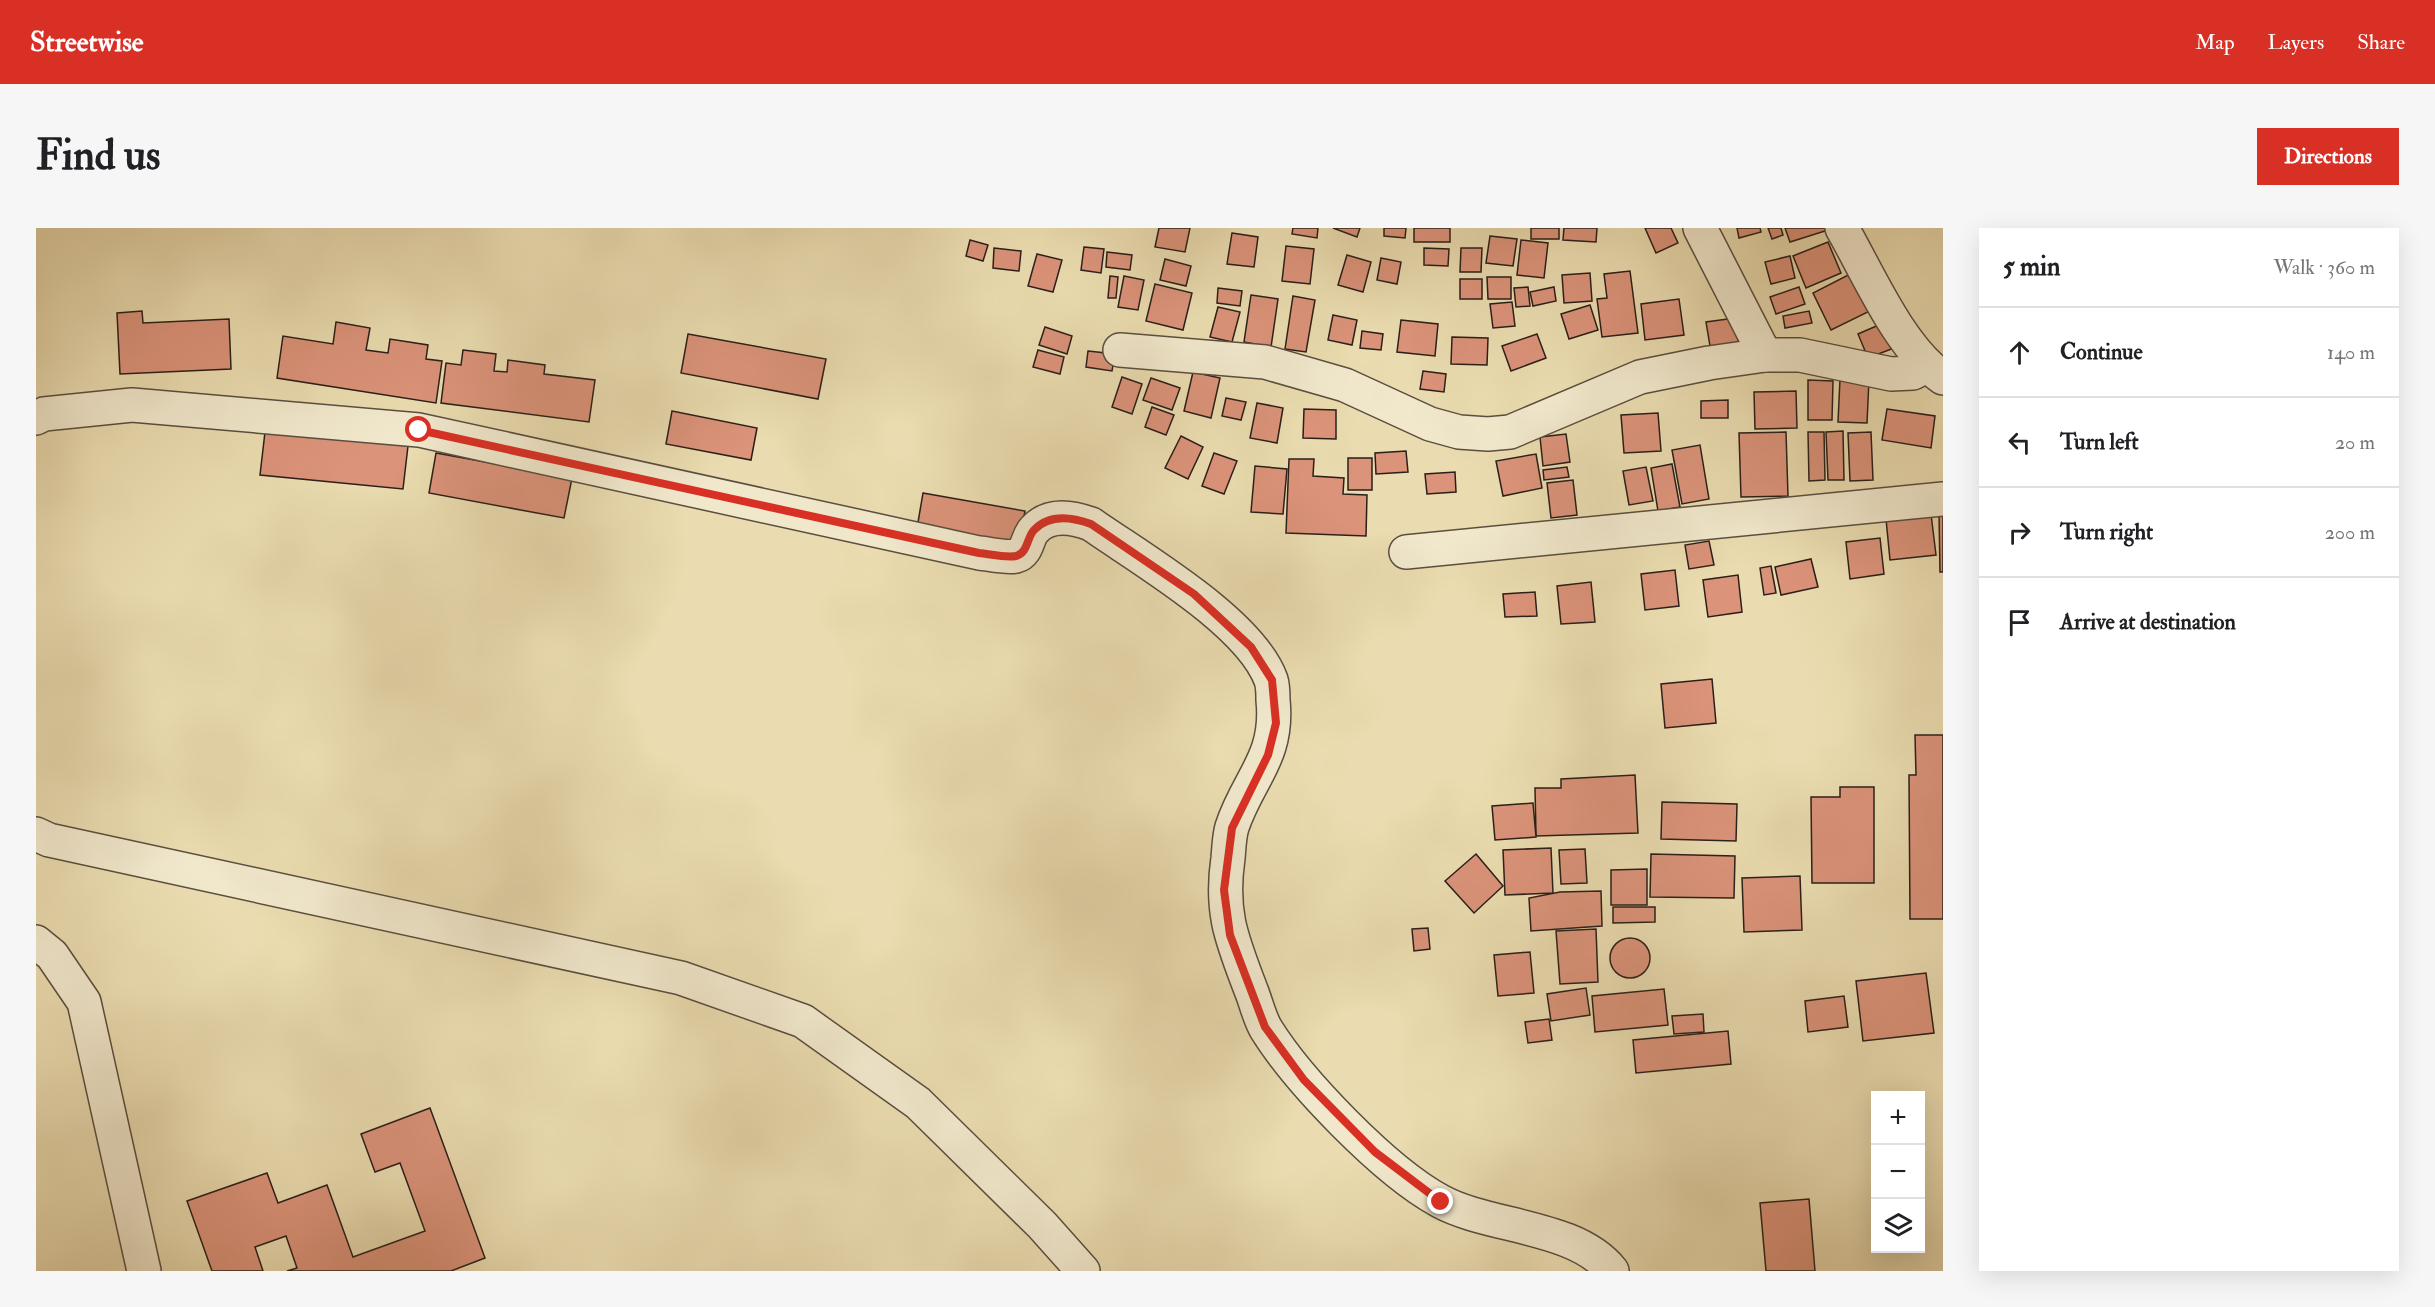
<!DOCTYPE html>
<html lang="en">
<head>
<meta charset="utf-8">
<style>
	body { margin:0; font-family:"IM FELL Double Pica",serif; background:#f6f6f6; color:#202124 }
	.controls { position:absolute; right:18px; bottom:18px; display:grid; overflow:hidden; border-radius:0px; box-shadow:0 6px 24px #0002 }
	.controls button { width:54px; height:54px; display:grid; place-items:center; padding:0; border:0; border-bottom:2px solid #e0e0e0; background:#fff; color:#202124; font:30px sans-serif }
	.stop { position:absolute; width:18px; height:18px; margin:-14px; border:4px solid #d93025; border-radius:50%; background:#fff }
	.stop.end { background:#d93025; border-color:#fff; box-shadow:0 2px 6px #0008 }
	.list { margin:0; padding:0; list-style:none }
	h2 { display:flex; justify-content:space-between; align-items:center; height:78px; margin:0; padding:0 24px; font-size:26px }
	h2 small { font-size:20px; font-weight:400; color:#757577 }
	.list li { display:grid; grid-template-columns:39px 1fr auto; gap:18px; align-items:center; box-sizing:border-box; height:90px; padding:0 24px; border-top:2px solid #e0e0e0 }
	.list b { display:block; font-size:22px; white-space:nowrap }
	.list em { font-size:20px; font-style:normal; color:#757577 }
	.icon { flex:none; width:33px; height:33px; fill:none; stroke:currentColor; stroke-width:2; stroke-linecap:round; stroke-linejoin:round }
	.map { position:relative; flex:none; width:1907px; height:1043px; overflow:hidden; border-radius:0px }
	header { display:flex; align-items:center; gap:36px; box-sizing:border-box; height:84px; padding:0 30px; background:#d93025; color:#fff }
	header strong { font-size:28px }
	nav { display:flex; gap:33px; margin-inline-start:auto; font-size:21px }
	.intro { display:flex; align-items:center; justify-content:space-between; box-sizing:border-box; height:144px; padding:0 36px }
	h1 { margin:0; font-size:42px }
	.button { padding:15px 27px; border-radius:0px; background:#d93025; color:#fff; font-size:21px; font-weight:700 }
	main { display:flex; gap:36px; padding:0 36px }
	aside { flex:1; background:#fff; border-radius:0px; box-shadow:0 6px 24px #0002 }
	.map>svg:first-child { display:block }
</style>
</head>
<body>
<header>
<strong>Streetwise</strong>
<nav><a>Map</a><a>Layers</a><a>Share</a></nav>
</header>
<div class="intro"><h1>Find us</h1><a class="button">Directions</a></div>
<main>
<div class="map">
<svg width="1907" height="1043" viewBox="0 0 1907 1043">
	<rect width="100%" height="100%" fill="#eadcb0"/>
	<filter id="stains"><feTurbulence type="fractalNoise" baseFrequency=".00333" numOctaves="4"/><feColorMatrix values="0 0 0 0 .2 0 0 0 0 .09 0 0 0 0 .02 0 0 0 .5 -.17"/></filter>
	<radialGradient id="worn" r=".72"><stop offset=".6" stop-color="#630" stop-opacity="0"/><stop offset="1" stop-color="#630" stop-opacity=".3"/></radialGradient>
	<g fill="#db937a" stroke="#2a1f19" stroke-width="1.5">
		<path d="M1123,0h31l-5,24 -30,-5z"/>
		<path d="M1257,0h25l-1,10 -25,-4z"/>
		<path d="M1297,0h27l-3,9z"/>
		<path d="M1348,0h22l-1,10 -21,-2z"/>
		<rect x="1378" y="0" width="36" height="14"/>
		<rect x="1495" y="0" width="28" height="11"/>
		<path d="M1528,0h33l-1,14 -33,-2z"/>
		<path d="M1609,0h26l7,15 -22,10z"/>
		<path d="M1701,0h23l1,4 -22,6z"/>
		<path d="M1732,0h13l2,7 -11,4z"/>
		<path d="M1749,0h42l1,2 -38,12z"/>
		<path d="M1196,5l26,4 -4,30 -27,-3z"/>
		<path d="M1454,8l27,3 -4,27 -27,-3z"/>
		<path d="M934,12l18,5 -5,16 -17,-5z"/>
		<path d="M1485,12l27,3 -4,35 -27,-3z"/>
		<path d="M1792,14l13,31 -35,15 -13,-32z"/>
		<path d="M1250,18l28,3 -4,35 -28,-3z"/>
		<path d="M1048,19l20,2 -3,24 -20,-3z"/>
		<path d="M958,20l27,3 -2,20 -26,-3z"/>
		<path d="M1388,20l25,1 -1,17 -24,-1z"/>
		<path d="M1425,20h21l-1,24h-21z"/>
		<path d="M1071,24l25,3 -2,15 -24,-3z"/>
		<path d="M1001,26l25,6 -9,32 -25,-6z"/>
		<path d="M1311,27l24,7 -8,30 -25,-7z"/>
		<path d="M1754,28l5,22 -24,6 -6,-22z"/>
		<path d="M1345,30l20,4 -4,22 -20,-4z"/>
		<path d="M1129,31l26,7 -5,20 -26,-6z"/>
		<path d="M1594,43l8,62 -36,4 -5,-38 10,-1 -3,-24z"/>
		<path d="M1818,44l18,38 -41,20 -18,-37z"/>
		<path d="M1554,45l2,28 -28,2 -2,-28z"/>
		<path d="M1074,48l8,1 -2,21h-8z"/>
		<path d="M1088,48l20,4 -6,30 -20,-3z"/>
		<path d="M1451,49h24v22h-23z"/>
		<rect x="1424" y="51" width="22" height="20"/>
		<path d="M1119,56l37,9 -9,37 -37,-9z"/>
		<path d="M1492,59l2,19 -14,1 -2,-19z"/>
		<path d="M1518,59l2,14 -23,5 -3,-14z"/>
		<path d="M1763,59l6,17 -29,10 -6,-17z"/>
		<path d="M1182,60l24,3 -2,15 -23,-3z"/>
		<path d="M1215,67l27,4 -7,48 -27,-5z"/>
		<path d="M1257,68l22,4 -9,52 -21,-3z"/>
		<path d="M1643,71l5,36 -39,5 -4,-36z"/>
		<path d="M1476,74l3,24 -22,2 -3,-24z"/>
		<path d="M1554,77l8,25 -29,9 -8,-25z"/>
		<path d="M1182,79l22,5 -8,30 -22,-5z"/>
		<path d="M106,83l1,12 86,-4 2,50 -111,5 -3,-61z"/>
		<path d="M1773,83l3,12 -27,5 -2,-12z"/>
		<path d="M1297,87l24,5 -5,25 -24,-5z"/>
		<path d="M1699,90l4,30 -28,4 -5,-30z"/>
		<path d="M1365,92l37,4 -3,32 -38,-4z"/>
		<path d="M1852,93l11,25 -31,12 -10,-24z"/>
		<path d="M300,94l34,6 -4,22 22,3 2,-14 38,6 -2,14 16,2 -6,42 -159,-25 6,-42 50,8z"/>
		<path d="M1009,99l27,9 -5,18 -28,-9z"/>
		<path d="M1326,103l21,3 -2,16 -21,-2z"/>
		<path d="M652,106l138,25 -8,40 -137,-26z"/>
		<path d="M1501,106l9,24 -35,13 -9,-25z"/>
		<path d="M1416,109l36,1 -1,27 -36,-1z"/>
		<path d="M427,122l33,4 -2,17 13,1 1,-12 37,5 -1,9 51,6 -6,42 -148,-19 5,-40 15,2z"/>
		<path d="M1002,122l26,7 -4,17 -27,-7z"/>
		<path d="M1052,123l27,3 -3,17 -26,-4z"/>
		<path d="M1387,143l23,3 -2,18 -24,-3z"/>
		<path d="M1157,144l27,6 -9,40 -27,-7z"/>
		<path d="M1086,149l20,7 -10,30 -20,-7z"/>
		<path d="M1115,150l29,10 -8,22 -29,-10z"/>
		<path d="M1804,151l29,1 -2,43 -29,-1z"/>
		<path d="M1772,152l25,1 -1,39h-24z"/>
		<path d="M1760,163l1,37 -42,1 -1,-37z"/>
		<path d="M1190,170l20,4 -5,18 -19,-4z"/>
		<path d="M1692,172v18h-27v-17z"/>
		<path d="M1221,175l26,5 -6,35 -27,-5z"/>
		<path d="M1116,179l22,8 -8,20 -21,-8z"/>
		<path d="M1268,181l32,1v29l-33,-1z"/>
		<path d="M1851,181l48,7 -4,32 -49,-8z"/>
		<path d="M636,183l85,17 -6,32 -85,-16z"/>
		<path d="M1622,185l3,38 -37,2 -3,-38z"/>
		<path d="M1807,203l1,49h-16l-2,-48z"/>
		<path d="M229,204l143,14 -5,43 -143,-14z"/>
		<path d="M1750,204l2,64 -47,1 -2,-64z"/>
		<path d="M1772,204h16l1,48 -16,1z"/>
		<path d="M1835,204l2,48 -23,1 -2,-48z"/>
		<path d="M1530,206l4,28 -27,4 -3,-29z"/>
		<path d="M1145,208l22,11 -15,32 -23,-11z"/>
		<path d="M1664,217l9,54 -27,5 -10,-54z"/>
		<path d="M1370,223l2,21 -32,2 -1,-21z"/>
		<path d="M400,225l136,25 -8,40 -135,-25z"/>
		<path d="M1178,225l23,8 -13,33 -22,-8z"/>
		<path d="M1500,226l6,34 -39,8 -7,-35z"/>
		<rect x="1312" y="230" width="24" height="32"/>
		<path d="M1253,231h25l-1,17 31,2 -1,16 24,1 -1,41 -80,-3z"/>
		<path d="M1636,236l8,43 -22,4 -7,-43z"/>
		<path d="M1219,238l32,3 -4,45 -32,-2z"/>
		<path d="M1531,239l2,10 -25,3 -1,-10z"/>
		<path d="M1610,239l7,34 -24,4 -6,-34z"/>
		<path d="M1419,244l1,20 -29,2 -2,-20z"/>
		<path d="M1537,252l4,35 -26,3 -4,-35z"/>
		<path d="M887,265l102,18 -7,40 -102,-17z"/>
		<path d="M1903,285h4v59h-3z"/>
		<path d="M1895,286l5,41 -46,5 -4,-41z"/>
		<path d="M1844,310l4,36 -34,5 -4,-37z"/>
		<path d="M1673,313l5,24 -25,4 -4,-24z"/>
		<path d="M1775,331l7,28 -37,8 -6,-28z"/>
		<path d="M1735,338l5,27 -12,2 -4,-27z"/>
		<path d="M1639,342l4,36 -34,4 -4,-36z"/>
		<path d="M1702,347l4,37 -34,5 -5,-37z"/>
		<path d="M1555,354l4,40 -34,2 -4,-38z"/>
		<path d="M1499,364l2,24 -32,1 -2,-23z"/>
		<path d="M1676,451l4,44 -51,5 -4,-44z"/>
		<path d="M1879,507h28v184h-33l-1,-144h7z"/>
		<path d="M1599,547l3,58 -102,3 -1,-48h26v-9z"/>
		<path d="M1804,559h34v96h-62l-1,-86h29z"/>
		<path d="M1626,574l75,2 -1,37 -75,-2z"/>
		<path d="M1497,575l3,34 -41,3 -3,-34z"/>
		<path d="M1515,620l2,45 -48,2 -2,-45z"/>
		<path d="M1549,621l2,34 -26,1 -2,-34z"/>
		<path d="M1440,626l27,32 -29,27 -29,-32z"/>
		<path d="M1615,626l84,2 -1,42 -84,-1z"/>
		<path d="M1611,641v36h-36v-35z"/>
		<path d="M1764,648l2,54 -58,2 -2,-54z"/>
		<path d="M1565,663l1,35 -71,5 -2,-33 31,-6z"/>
		<path d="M1577,679h42v15l-42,1z"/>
		<path d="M1392,700l2,21 -16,2 -2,-22z"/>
		<path d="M1560,701l2,53 -38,2 -4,-53z"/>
		<circle cx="1594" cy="730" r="20"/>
		<path d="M1494,724l4,41 -36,3 -4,-41z"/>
		<path d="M1890,745l8,60 -71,8 -7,-60z"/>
		<path d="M1550,760l4,27 -39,6 -4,-27z"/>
		<path d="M1628,761l4,36 -73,7 -3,-36z"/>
		<path d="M1808,768l4,31 -40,5 -3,-31z"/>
		<path d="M1667,786l1,18 -30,2 -2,-18z"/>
		<path d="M1513,791l3,21 -24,3 -3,-21z"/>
		<path d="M1692,803l3,33 -95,9 -3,-33z"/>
		<path d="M394,880l55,150 -34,13h-164l10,-3 -11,-32 -31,11 8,24h-51l-25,-70 80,-28 11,30 49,-18 26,72 72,-26 -25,-68 -25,9 -14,-38z"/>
		<path d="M1773,971l6,72h-49l-6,-68z"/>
	</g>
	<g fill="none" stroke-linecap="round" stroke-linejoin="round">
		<g stroke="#5a4e3f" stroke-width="36">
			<g id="minor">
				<path d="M1664,0l65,127"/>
				<path d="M1806,0c27,47 57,119 101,150"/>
				<path d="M1084,122l145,12 80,23 85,39 29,8 29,2 22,-2 130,-55 69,-14 56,-8h35l91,19 22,-1 13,-7"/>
				<path d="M0,190l8,-4 88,-9 287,25 560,123c11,1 26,5 37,3 12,-3 11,-19 18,-26 15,-17 38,-13 57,-6 50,35 159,98 180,156 2,6 2,14 2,20 6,58 -25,78 -41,127 -3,10 -3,21 -4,31 -8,55 4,82 23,132 5,12 8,27 15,39 33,53 119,142 174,172 49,27 136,24 172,70"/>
				<path d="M1370,324l537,-53"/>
				<path d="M0,606l13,6 632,138 122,43 115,82 124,122 41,46"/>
				<path d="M0,714l16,13 32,47 60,269"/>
			</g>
		</g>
		<use href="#minor" stroke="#f1e8cc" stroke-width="33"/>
	</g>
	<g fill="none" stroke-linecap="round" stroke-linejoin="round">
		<path stroke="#d93025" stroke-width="8" d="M383,202l560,123c11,1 26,5 37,3 12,-3 11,-19 18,-26 15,-16 38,-13 57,-6l103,70 57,53 21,33 4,43 -8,32 -36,73 -8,62 6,45 35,92 39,53 71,72 66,50"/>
	</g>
	<rect width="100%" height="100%" filter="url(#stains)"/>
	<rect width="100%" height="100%" fill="url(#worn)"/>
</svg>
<div class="controls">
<button>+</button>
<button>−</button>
<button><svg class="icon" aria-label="layers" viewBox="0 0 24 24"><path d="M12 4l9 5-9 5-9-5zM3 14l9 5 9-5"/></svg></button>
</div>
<div class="stop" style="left:383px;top:202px"></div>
<div class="stop end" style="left:1405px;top:974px"></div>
</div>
<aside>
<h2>5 min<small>Walk · 360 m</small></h2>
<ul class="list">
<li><svg class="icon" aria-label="ahead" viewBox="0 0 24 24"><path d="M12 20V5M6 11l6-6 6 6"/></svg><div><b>Continue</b></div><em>140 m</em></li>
<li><svg class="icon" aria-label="left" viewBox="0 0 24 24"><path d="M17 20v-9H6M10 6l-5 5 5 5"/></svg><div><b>Turn left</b></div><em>20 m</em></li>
<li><svg class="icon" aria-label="right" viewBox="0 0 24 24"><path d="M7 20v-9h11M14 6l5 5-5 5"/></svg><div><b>Turn right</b></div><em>200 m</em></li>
<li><svg class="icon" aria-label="arrive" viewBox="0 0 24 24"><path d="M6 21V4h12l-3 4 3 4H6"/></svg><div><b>Arrive at destination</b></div></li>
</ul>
</aside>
</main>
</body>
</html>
